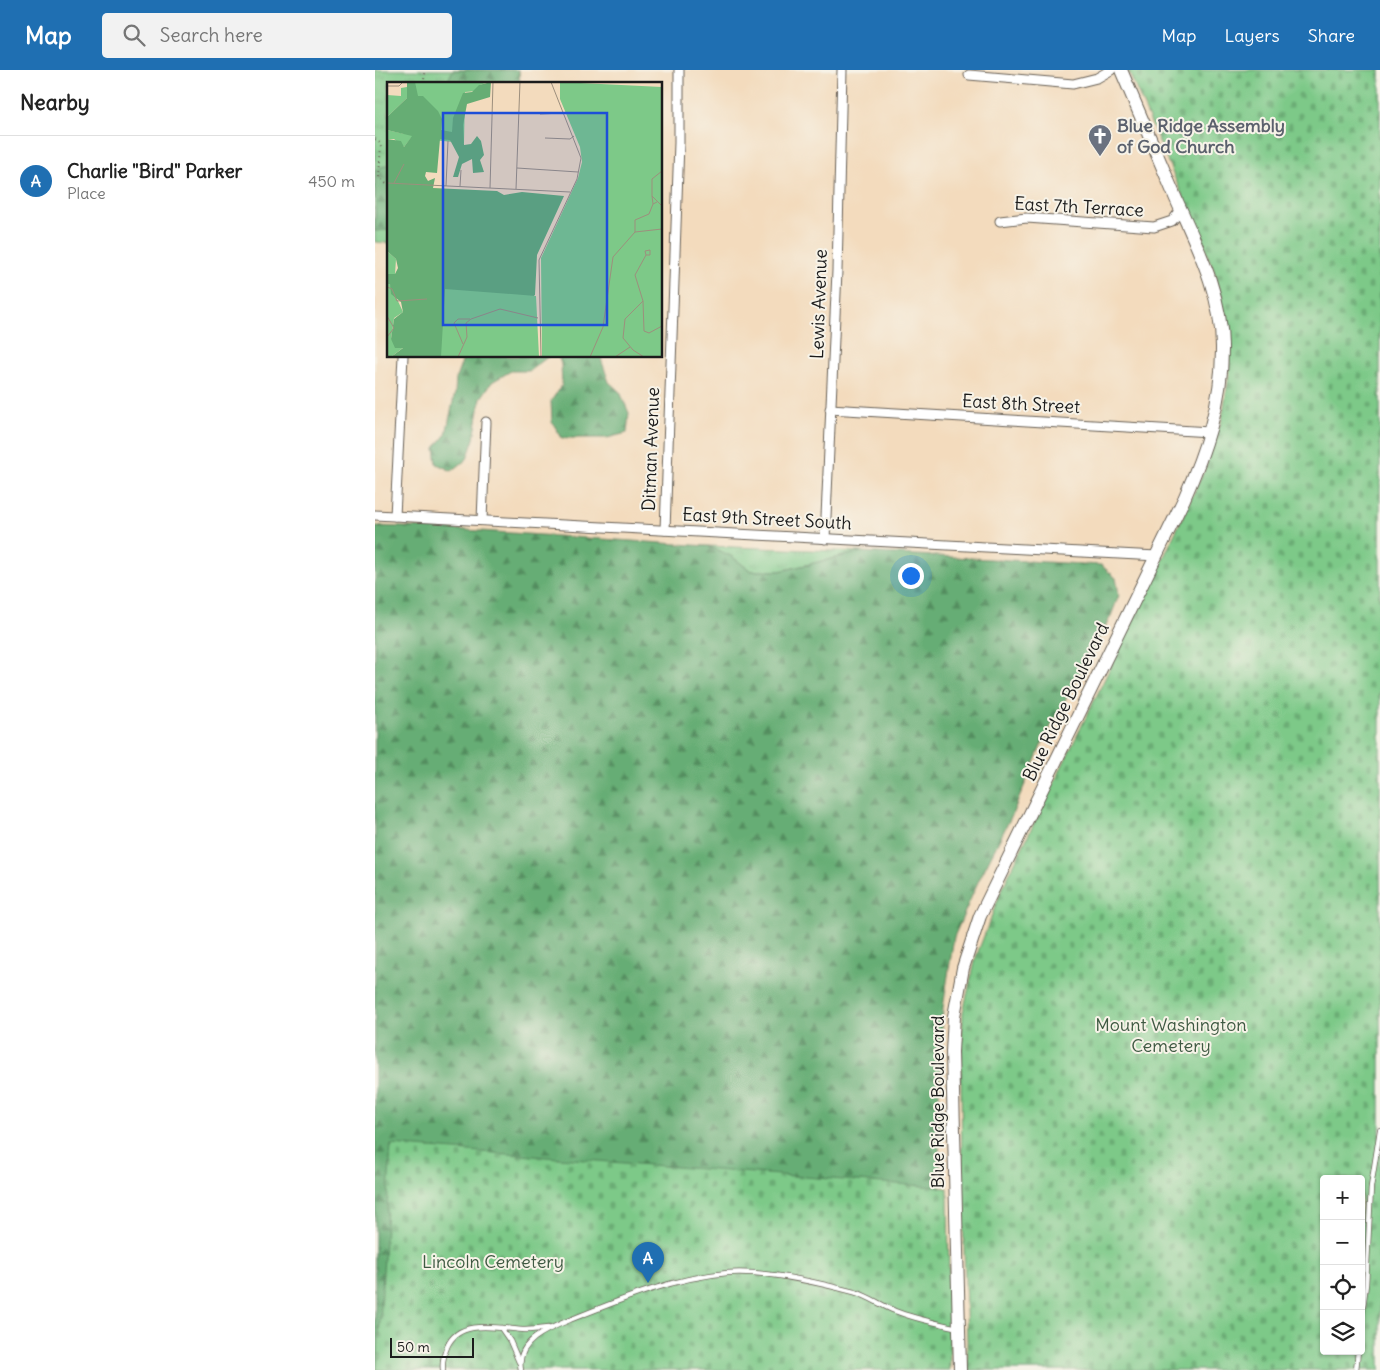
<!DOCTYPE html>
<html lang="en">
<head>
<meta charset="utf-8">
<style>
	body { margin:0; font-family:Delius,sans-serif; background:#f2f2f2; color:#222 }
	.controls { position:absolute; right:15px; bottom:15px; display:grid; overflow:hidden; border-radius:5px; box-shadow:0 1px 4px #0004 }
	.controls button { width:45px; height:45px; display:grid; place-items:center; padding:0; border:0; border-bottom:1px solid #e0e0e0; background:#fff; color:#222; font:25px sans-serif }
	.scale { position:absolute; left:15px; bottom:12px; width:84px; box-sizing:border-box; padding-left:5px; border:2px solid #1c1c1c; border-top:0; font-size:14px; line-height:18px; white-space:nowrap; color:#1c1c1c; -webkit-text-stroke:4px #f7f3e8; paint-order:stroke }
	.you { position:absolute; left:535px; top:505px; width:18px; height:18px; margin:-12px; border:4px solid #fff; border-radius:50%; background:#1a73e8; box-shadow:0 0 0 8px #1a73e833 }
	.badge { display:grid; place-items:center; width:32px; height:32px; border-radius:50%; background:#1f6fb2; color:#fff; font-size:16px; font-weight:700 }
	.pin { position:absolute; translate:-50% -41px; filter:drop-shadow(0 1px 2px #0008) }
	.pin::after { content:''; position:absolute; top:26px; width:18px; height:15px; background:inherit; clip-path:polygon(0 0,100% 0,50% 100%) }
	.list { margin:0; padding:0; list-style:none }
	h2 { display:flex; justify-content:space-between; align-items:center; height:65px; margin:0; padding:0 20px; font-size:21px }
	h2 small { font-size:16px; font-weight:400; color:#767676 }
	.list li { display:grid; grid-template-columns:32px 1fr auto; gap:15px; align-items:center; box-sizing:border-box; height:90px; padding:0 20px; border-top:1px solid #e0e0e0 }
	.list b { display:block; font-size:19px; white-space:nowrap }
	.list p { margin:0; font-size:16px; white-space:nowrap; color:#767676 }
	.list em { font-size:16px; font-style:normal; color:#767676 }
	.icon { flex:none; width:28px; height:28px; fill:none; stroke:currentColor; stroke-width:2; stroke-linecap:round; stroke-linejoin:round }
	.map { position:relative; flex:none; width:1005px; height:1300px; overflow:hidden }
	header { display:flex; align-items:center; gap:30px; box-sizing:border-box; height:70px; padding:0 25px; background:#1f6fb2; color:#fff }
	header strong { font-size:24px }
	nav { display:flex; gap:28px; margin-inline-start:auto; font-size:18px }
	.search { width:350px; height:45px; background:#f2f2f2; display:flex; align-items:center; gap:12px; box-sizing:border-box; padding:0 18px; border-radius:5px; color:#767676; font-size:19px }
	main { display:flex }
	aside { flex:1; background:#fff }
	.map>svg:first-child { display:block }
</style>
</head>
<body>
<header>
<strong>Map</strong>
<div class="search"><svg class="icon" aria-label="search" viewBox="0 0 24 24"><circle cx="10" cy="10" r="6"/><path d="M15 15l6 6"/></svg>Search here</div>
<nav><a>Map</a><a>Layers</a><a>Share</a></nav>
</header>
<main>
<aside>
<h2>Nearby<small></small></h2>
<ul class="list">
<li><span class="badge">A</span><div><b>Charlie &quot;Bird&quot; Parker</b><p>Place</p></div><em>450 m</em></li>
</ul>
</aside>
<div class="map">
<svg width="1005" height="1300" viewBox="0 0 1005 1300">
	<defs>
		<pattern id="grass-tufts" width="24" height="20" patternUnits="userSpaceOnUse" patternTransform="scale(1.25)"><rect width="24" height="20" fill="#7dc988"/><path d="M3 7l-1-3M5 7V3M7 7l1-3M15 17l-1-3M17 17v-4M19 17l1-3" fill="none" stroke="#6bac75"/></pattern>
		<pattern id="forest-firs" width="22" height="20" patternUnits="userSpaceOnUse" patternTransform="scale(1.25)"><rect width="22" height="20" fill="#66ad74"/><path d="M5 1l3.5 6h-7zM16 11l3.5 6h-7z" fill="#538c5e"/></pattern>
		<pattern id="cemetery-stones" width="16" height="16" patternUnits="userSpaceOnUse" patternTransform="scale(1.25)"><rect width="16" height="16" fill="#7dc988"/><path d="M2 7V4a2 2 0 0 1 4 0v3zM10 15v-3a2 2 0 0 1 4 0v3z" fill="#6bac75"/></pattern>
	</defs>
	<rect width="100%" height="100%" fill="#f7f3e8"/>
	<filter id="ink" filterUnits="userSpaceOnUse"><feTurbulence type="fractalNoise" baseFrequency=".02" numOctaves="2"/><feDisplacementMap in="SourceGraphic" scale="10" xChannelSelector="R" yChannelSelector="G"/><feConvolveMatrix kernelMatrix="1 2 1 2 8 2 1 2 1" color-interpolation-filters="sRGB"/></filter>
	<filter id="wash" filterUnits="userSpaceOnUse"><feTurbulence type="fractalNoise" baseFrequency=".0096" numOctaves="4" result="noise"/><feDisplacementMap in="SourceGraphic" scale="20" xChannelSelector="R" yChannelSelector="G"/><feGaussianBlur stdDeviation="1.12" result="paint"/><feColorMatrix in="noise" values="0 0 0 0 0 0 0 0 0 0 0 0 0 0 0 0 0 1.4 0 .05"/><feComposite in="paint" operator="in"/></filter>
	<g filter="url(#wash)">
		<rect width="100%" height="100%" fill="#f3dbbd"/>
		<g fill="url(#grass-tufts)" stroke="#4c7252">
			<path d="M0,0h137l-1,14h-122v159l-14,-1z"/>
			<path d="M333,476l153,6 -81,19h-29l-20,-15z"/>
		</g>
		<g fill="url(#forest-firs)" stroke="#416448">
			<path d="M78,0h66l1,14h-74z"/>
			<path d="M14,94v66l-14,1v-61z"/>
			<path d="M89,286h85l-20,15h-18l-19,11 -11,16 -7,41 -7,20 -15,12 -15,-7 -2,-16 11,-14 9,-41 1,-15z"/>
			<path d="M183,286h46l-3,3 8,23 11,10 9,21 -2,20 -20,5h-45l-10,-16 -1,-21 11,-16 -1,-21z"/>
			<path d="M0,456l60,2 273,18 23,10 20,15h29l81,-19 240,13 15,13 3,17 -8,21 -67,123 -32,76 -35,69 -23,53 -11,71 -4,81v58l3,37 -12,15 -544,171h-11z"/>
		</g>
		<g fill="url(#cemetery-stones)" stroke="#4c7252" fill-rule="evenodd">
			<path d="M753,0h252v1300h-412l-6,-183 -1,-113 2,-62 13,-55 25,-66 154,-315 50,-107 17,-50 8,-50 -3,-39 -11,-54 -23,-56zM949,1109h37v172h-37z"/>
			<path d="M16,1075l557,43 2,182h-573z"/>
		</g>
	</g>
	<g filter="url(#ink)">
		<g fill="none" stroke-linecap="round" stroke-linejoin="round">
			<g stroke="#675f54" stroke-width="6">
				<g id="service">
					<path d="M986,1253l5,-39 5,-97 9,-57"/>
					<path d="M126,1258l9,13 9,21"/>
					<path d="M68,1300c-1,-8 1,-16 4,-23 12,-30 54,-18 78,-17 7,0 15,-1 23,-2"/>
					<path d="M146,1300c-6,-29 29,-42 51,-51 50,-20 101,-41 155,-46 35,-3 93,10 127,19 15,4 28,14 41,19 20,8 42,12 63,17"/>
					<path d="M981,1300l2,-19"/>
				</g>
			</g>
			<g stroke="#675f54" stroke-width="11">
				<g id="minor">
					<path d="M594,5l104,9 24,-6 14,-8"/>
					<path d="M625,151l27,-3 127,9 18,-6 9,-11"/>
					<path d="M455,339l380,23"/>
					<path d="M0,445l782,41"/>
					<path d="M20,446l8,-160"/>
					<path d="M107,450l4,-98"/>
					<path d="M290,460l14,-387v-73"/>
					<path d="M450,469l12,-268 5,-201"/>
				</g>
			</g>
			<g stroke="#675f54" stroke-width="14">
				<path id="secondary" d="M585,1300l-8,-318 2,-36 9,-48 17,-52 204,-417c21,-47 38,-97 38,-149 1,-53 -25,-104 -46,-151 -18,-43 -37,-86 -55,-129"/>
			</g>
			<g stroke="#675f54" stroke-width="2" stroke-dasharray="1 4" stroke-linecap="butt">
				<path d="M48,14l3,-14"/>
				<path d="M0,69l6,5 -2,34 10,8"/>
			</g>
			<use href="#service" stroke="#fff" stroke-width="4.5"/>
			<use href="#minor" stroke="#fff" stroke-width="9"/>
			<use href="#secondary" stroke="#fff" stroke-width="12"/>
		</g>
	</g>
	<defs>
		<g id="church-pin" transform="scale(1.25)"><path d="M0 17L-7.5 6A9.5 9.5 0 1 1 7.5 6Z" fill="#6b7280" stroke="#f7f3e8"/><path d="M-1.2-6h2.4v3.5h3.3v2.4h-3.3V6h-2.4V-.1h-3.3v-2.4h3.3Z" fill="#fff"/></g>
	</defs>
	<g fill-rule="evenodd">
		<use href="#church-pin" x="725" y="66"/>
	</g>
	<g text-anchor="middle" stroke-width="4" stroke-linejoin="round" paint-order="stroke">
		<g font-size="18" font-weight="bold" fill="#5b616d" stroke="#f7f3e8" text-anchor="start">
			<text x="742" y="62">Blue Ridge Assembly<tspan x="742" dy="21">of God Church</tspan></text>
		</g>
		<g font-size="18" fill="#1c1c1c" stroke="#f7f3e8">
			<text transform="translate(704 137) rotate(3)" y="6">East 7th Terrace</text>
			<text transform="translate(444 234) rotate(-88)" y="6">Lewis Avenue</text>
			<text transform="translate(646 334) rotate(3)" y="6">East 8th Street</text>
			<text transform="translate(276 379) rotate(-88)" y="6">Ditman Avenue</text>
			<text transform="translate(392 449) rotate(3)" y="6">East 9th Street South</text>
			<text transform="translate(691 632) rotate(-64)" y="6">Blue Ridge Boulevard</text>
			<text transform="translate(563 1032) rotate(-90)" y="6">Blue Ridge Boulevard</text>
		</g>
		<g font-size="18" fill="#3e5942" stroke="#f7f3e8">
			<text x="796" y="961">Mount Washington<tspan x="796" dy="21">Cemetery</tspan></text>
			<text x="118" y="1198">Lincoln Cemetery</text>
		</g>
	</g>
	<g transform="translate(12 12)">
		<rect width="275" height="275" fill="#f3dbbd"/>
		<path d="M22,0h79l-8,3 -4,6 -11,1 -1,51 -53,-5 -7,9 -10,-8h-7v-9l18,4zM20,5v11l-20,19v-22l14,1v-8zM0,169l9,8 -1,15h-8zM0,202h3l13,28 -9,6 -3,21 13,8 -13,10h-4z" fill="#7dc988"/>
		<path d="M20,0h8l3,14h5l15,15 4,8 -1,11 11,2 1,-14 10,-25 9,-1 7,-7 12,-3 -1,15 -23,7 -4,21 1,20 7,-1 6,-8 4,5 3,14 -4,5 4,12 -11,1 -1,-14 -10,5 -4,13h-5l6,-20 -9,-17 -10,-1 -3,34 -11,-1 -1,4 3,5 7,-3 -2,10 64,3 7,4 18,-3 42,4 -27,59 -2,40 -78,62h-66l12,-9h-8l-4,-9 3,-20 9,-7 -2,-10 -10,-8 -1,-10h-3v-10h8l3,-6 -2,-9 -9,-8v-112l14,2 3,6 8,-11 -25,-6v-13l20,-19z" fill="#66ad74"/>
		<path d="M173,0l102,5v270h-120l-1,-99 37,-80 4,-16 -2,-15 -20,-48zM58,207l91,7 3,61h-98z" fill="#7dc988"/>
		<path fill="none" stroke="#9d8f7d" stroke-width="1" d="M0,4h12l4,-4M153,32l23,-1M158,56l25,1 4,-3M130,86l61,4M0,101l183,9M7,101l10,-19M59,104l2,-45M73,104l1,-16M103,106l3,-106M129,107l4,-107M265,114v-17l10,-8M270,120l-4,2 -1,-8 10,10M266,122l-4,10 -14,6v12l27,-3M275,178v27M0,205l5,2 5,12 30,-2M256,219l-8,-26 11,-20h4v-5l-5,1 1,4M0,234l7,12 -7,9M76,262l-9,-21 4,-4h12M71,275l9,-20 -1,-14 5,-4 29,-10 38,9M154,275l-2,-97 38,-81 4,-21 -30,-76M203,275l13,-30 10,-70 22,-25M228,275l15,-10M257,275l-11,-7 -10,-12 2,-19 18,-18 1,30 5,2 13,-7"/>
		<path fill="#1d4ed8" fill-opacity="0.15" stroke="#1d4ed8" stroke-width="2.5" d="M56,31h164v212h-164z"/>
		<rect width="275" height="275" fill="none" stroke="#1c1c1c" stroke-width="2.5"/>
	</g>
</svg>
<div class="controls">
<button>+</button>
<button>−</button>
<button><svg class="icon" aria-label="locate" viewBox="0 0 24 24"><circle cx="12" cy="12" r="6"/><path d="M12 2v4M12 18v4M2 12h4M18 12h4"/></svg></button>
<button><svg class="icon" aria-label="layers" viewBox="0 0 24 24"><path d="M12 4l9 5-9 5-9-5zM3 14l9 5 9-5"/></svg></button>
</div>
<div class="scale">50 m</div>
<div class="you"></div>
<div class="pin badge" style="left:273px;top:1213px">A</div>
</div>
</main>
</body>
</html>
